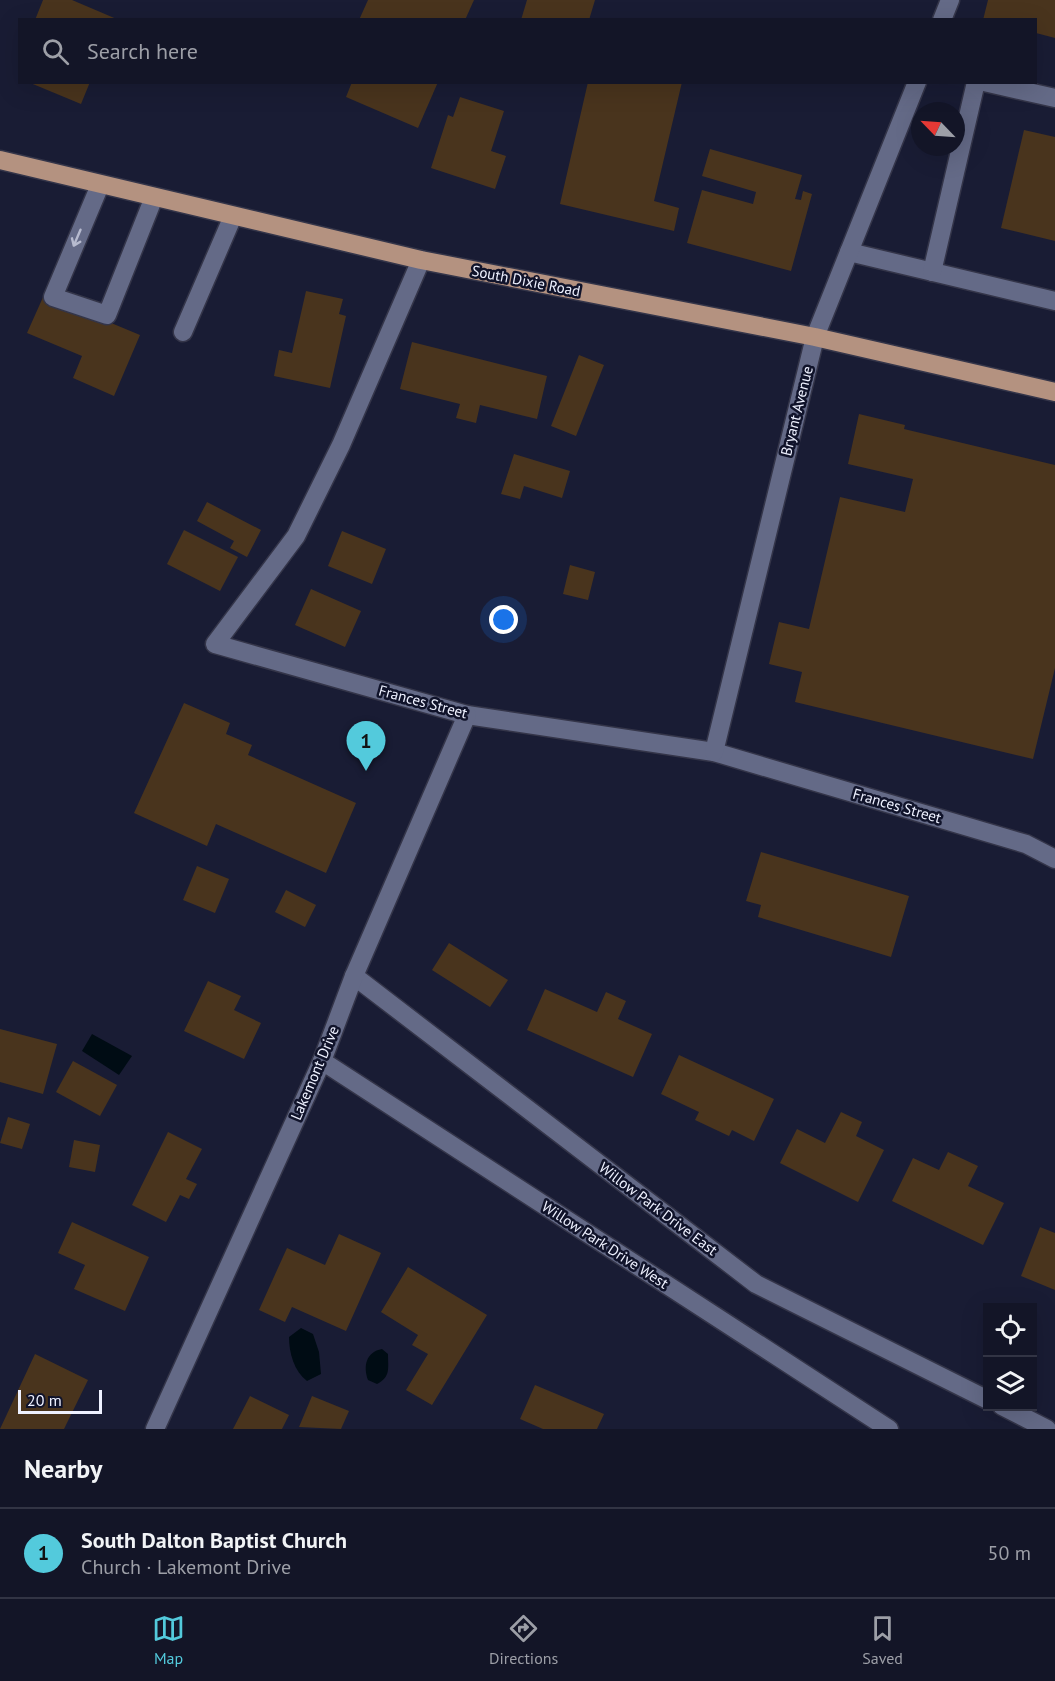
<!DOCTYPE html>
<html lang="en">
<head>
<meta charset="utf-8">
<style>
	body { margin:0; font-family:"PT Sans",sans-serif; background:#202233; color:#f1f3f6 }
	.controls { position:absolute; right:18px; bottom:18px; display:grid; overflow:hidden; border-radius:0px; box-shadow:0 6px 24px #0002 }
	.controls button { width:54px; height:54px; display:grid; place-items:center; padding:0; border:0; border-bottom:2px solid #323444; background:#131527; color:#f1f3f6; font:30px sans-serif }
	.compass { position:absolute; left:911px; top:102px; width:54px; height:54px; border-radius:50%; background:#131527; box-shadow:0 6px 24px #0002; rotate:295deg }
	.scale { position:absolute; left:18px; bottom:15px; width:84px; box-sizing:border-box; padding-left:6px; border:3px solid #eef1ff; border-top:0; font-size:16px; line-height:21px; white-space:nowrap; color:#eef1ff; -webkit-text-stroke:4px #10132a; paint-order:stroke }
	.you { position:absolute; left:504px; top:620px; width:21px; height:21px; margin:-15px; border:4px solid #fff; border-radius:50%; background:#1a73e8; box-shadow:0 0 0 9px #1a73e833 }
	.badge { display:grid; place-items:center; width:39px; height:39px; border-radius:50%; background:#53cadc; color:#111; font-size:20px; font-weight:700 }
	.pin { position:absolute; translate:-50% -50px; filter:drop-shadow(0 2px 3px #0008) }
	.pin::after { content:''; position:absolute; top:32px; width:21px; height:18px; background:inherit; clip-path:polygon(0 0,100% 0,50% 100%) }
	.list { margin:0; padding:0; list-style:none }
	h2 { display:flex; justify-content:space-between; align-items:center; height:78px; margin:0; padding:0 24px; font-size:26px }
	h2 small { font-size:20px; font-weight:400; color:#9d9fa7 }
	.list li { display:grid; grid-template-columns:39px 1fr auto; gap:18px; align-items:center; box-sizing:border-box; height:90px; padding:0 24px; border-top:2px solid #323444 }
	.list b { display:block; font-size:22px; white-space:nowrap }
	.list p { margin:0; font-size:20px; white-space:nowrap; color:#9d9fa7 }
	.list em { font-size:20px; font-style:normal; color:#9d9fa7 }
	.icon { flex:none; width:33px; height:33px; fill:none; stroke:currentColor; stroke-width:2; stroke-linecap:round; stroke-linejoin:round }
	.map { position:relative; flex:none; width:1055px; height:1429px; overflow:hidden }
	.search { position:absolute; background:#131527; box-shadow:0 6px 24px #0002; left:18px; right:18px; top:18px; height:66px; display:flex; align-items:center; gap:15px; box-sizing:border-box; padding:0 21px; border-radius:0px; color:#9d9fa7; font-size:22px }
	.sheet { height:168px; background:#131527 }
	nav { display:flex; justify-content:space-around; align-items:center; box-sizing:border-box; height:84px; border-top:2px solid #323444; background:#131527; font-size:16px; color:#9d9fa7 }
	nav a { display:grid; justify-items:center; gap:3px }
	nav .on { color:#53cadc }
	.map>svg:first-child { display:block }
</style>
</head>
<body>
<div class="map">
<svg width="1055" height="1429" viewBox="0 0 1055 1429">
	<rect width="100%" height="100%" fill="#191c34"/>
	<g fill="#000c14">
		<path d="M92,1034l40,22 -13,19 -37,-24z"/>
		<path d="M301,1328l12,6 6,18 2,22 -14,7c-13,-10 -18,-28 -18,-44z"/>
		<path d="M382,1349l6,5c0,14 3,23 -11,30l-9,-4c-5,-14 -2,-28 14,-31z"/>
	</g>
	<g fill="#49341d">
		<path d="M43,0h29l47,20h-84z"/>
		<path d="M368,0h106l-9,20h-106z"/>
		<path d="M527,0h68l-6,20h-68z"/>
		<path d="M988,0h67v38l-19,-5v-13h-53z"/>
		<path d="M28,82h62l-9,22z"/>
		<path d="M352,82h86l-20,46 -72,-31z"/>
		<path d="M588,82h94l-28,119 25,7 -5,23 -114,-27z"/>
		<path d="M460,97l44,14 -13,40 15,5 -11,33 -64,-21 17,-53 5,2z"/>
		<path d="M1024,130l31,7v104l-54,-13z"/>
		<path d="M710,149l92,26 -7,24 6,1 2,-9 9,3 -21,77 -104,-28 15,-53 51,14 3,-12 -54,-16z"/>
		<path d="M306,291l37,8 -4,15 7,2 -16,72 -56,-12 5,-26 13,3z"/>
		<path d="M44,295l96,40 -26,61 -41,-18 9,-22 -55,-23z"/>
		<path d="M412,342l135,34 -10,43 -57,-14 -4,18 -20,-5 4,-14 -60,-15z"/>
		<path d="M579,355l25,10 -28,71 -25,-10z"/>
		<path d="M859,414l46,11 -1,4 151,36v203l-22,91 -238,-57 7,-30 -33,-8 10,-42 30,7 31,-132 65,15 8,-33 -65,-15z"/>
		<path d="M514,454l56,17 -8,27 -38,-12 -4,13 -19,-5z"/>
		<path d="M207,502l54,28 -14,27 -17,-9 4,-7 -37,-20z"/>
		<path d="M184,530l54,27 -18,34 -53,-27z"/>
		<path d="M342,531l44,18 -14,35 -44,-18z"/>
		<path d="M570,565l25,7 -7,28 -25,-6z"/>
		<path d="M311,589l50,22 -16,36 -50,-22z"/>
		<path d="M184,703l46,20 -4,11 26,11 -4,10 108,48 -30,70 -110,-49 -9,22 -73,-33z"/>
		<path d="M761,852l148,44 -18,61 -133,-40 3,-12 -15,-4z"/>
		<path d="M197,866l32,13 -14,34 -32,-13z"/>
		<path d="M286,890l30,15 -11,22 -30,-15z"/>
		<path d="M449,943l59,37 -18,27 -58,-37z"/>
		<path d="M208,981l33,15 -7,14 27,13 -17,36 -60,-28z"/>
		<path d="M545,989l52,23 9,-20 20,9 -8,18 34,15 -19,43 -106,-47z"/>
		<path d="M0,1029l57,15 -14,50 -43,-12z"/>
		<path d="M679,1055l95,44 -20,42 -22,-11 -3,6 -34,-16 4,-8 -38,-18z"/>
		<path d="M73,1061l44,24 -17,31 -44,-24z"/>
		<path d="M841,1112l21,10 -6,14 28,14 -26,52 -78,-39 17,-34 28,14z"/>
		<path d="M8,1117l22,7 -8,25 -22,-6z"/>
		<path d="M168,1132l34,17 -16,30 11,5 -8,15 -9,-4 -14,27 -34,-17z"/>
		<path d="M74,1140l26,5 -5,27 -26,-5z"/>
		<path d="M948,1152l30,14 -10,20 36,17 -21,42 -91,-44 21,-43 26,12z"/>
		<path d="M72,1222l77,35 -24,54 -51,-22 11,-24 -27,-12z"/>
		<path d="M1040,1227l15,6v57l-34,-14z"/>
		<path d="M339,1234l42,19 -35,78 -54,-24 -7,15 -26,-12 28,-62 38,17z"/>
		<path d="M408,1267l79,48 -55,90 -26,-15 22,-36 -16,-9 6,-10 -37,-23z"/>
		<path d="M35,1354l53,26 -24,49h-64z"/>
		<path d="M535,1385l69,29 -7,15h-54l-23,-10z"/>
		<path d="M250,1396l39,19 -7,14h-49z"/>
		<path d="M312,1396l37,15 -8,18 -42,-2z"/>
	</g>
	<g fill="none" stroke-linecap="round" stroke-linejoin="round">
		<g stroke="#343549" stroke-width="21">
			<g id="minor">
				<path d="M942,20l8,-20"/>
				<path d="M984,82l71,16"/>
				<path d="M100,185l-47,112 54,18 47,-118"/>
				<path d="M849,252l206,49"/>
				<path d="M421,260l-80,185 -45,91 -81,108 252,71 247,37 312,92 29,15"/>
				<path d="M932,272l44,-190"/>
				<path d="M183,332l50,-116"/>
				<path d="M714,752l101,-415 102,-255"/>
				<path d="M354,976l402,308 232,116"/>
				<path d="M322,1061l567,368"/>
				<path d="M1002,1406l45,23"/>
				<path d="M155,1429l167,-368 32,-85 113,-261"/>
			</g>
		</g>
		<g stroke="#343549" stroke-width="21">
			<path id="major" d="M0,160l421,100 394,77 240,55"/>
		</g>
		<use href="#minor" stroke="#646a87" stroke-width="18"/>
		<use href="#major" stroke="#b49280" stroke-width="18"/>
	</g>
	<defs><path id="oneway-shaft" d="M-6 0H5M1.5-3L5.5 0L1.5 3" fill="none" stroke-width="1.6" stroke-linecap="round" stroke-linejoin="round" transform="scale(1.5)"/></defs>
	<use stroke="#b7bbcf" href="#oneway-shaft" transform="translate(77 238) rotate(113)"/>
	<g text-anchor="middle" stroke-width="5" stroke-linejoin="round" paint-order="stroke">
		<g font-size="15" fill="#eef1ff" stroke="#10132a">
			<text transform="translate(526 281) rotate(11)" y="5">South Dixie Road</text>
			<text transform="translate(797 411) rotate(-76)" y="5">Bryant Avenue</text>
			<text transform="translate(423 702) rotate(15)" y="5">Frances Street</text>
			<text transform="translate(897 806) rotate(16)" y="5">Frances Street</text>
			<text transform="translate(315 1073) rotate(-67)" y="5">Lakemont Drive</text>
			<text transform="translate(658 1209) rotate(37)" y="5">Willow Park Drive East</text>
			<text transform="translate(605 1245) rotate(33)" y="5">Willow Park Drive West</text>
		</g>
	</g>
</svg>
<div class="controls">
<button><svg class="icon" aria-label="locate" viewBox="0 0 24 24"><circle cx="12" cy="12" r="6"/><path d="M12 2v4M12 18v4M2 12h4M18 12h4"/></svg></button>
<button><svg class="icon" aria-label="layers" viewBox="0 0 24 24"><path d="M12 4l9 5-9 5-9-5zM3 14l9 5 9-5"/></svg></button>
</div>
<svg class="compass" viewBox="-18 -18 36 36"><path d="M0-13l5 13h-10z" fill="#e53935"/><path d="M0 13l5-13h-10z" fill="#9d9fa7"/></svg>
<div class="scale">20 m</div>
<div class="you"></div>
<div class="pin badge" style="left:366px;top:771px">1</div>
<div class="search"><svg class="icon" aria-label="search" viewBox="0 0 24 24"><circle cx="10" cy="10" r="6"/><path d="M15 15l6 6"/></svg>Search here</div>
</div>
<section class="sheet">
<h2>Nearby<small></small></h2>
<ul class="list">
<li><span class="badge">1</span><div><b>South Dalton Baptist Church</b><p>Church · Lakemont Drive</p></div><em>50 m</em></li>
</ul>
</section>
<nav>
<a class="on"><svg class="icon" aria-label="map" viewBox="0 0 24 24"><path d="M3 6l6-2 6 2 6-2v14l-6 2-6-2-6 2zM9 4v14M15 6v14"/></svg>Map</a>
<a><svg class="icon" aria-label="directions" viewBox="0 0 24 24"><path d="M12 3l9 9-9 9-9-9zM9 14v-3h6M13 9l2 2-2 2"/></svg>Directions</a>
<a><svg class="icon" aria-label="saved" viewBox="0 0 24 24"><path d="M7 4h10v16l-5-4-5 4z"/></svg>Saved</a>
</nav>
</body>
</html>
